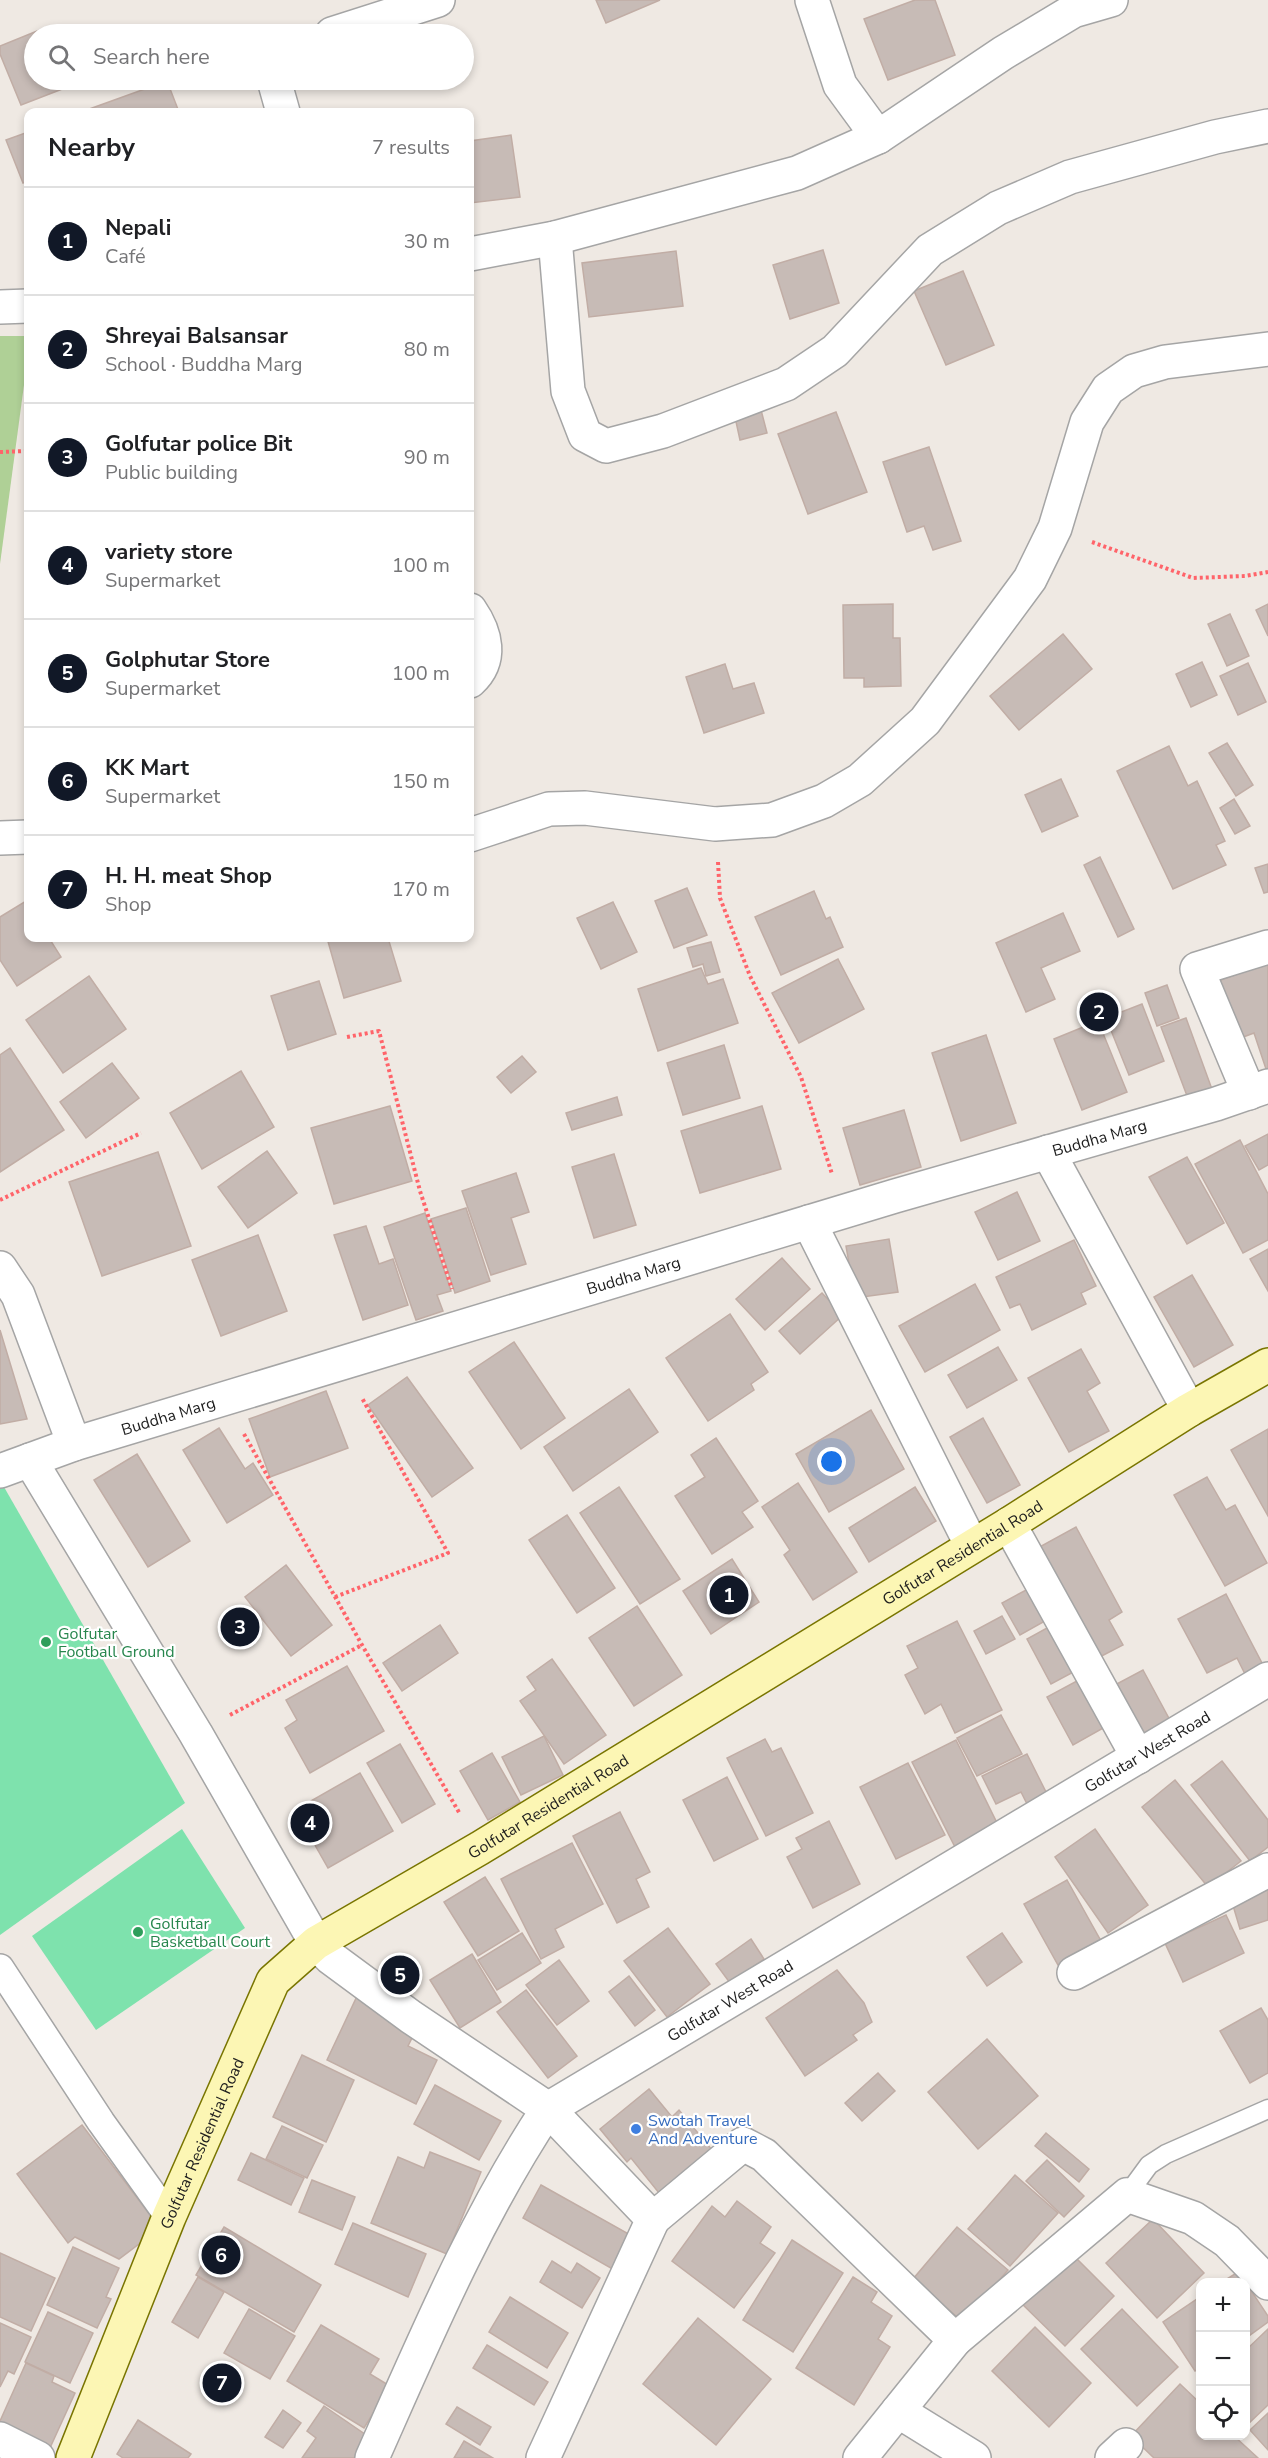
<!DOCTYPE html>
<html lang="en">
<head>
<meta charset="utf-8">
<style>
	body { margin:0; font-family:"Nunito Sans",sans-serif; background:#f6f6f6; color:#202124 }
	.controls { position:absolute; right:18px; bottom:18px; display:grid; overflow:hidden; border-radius:12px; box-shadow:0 3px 9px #0003 }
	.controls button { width:54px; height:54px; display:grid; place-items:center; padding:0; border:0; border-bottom:2px solid #e0e0e0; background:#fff; color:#202124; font:30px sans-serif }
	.you { position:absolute; left:832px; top:1462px; width:21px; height:21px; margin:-15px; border:4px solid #fff; border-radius:50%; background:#1a73e8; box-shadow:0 0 0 9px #1a73e833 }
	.badge { display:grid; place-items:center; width:39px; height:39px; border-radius:50%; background:#111827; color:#fff; font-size:20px; font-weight:700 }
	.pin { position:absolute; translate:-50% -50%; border:3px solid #fff; box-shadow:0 2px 6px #0006 }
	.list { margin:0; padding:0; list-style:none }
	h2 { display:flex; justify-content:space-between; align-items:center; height:78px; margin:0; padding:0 24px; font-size:26px }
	h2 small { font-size:20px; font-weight:400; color:#757577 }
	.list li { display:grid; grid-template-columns:39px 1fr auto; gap:18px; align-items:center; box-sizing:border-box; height:108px; padding:0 24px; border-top:2px solid #e0e0e0 }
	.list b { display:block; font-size:22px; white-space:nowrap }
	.list p { margin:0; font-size:20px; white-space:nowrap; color:#757577 }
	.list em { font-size:20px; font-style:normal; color:#757577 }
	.icon { flex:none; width:33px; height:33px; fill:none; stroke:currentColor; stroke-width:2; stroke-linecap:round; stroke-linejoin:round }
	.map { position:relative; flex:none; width:1268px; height:2458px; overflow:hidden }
	.search { position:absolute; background:#fff; box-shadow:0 3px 9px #0003; left:24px; top:24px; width:450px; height:66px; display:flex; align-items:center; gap:15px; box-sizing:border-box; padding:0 21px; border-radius:33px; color:#757577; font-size:22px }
	.panel { position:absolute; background:#fff; box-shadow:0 3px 9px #0003; left:24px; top:108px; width:450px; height:834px; border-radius:12px }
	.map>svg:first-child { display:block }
</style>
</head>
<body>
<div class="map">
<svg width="1268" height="2458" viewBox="0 0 1268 2458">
	<rect width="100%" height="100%" fill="#efe9e3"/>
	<path fill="#afd096" d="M0,336h28v19l-28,209z"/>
	<g fill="#7ee2ad">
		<path d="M0,1480l185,323 -185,132z"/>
		<path d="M182,1829l63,99 -149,102 -64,-94z"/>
	</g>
	<g fill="#c7bbb6" stroke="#c1ada5" stroke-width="1.5">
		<path d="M596,0h64l-54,23z"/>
		<path d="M915,0h20l20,55 -67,25 -24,-61z"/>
		<path d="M47,27l3,7h-16v46h34l2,6 -49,19 -21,-51v-8z"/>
		<path d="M167,81l12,31h-98z"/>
		<path d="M28,132v49l-5,2 -17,-43z"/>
		<path d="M511,135l9,62 -50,6v-62z"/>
		<path d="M823,250l16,53 -49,16 -17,-54z"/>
		<path d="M676,251l7,55 -94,11 -7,-54z"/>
		<path d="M963,271l31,74 -48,20 -32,-74z"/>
		<path d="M761,410l6,23 -27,7 -5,-23z"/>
		<path d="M836,412l31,80 -59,22 -30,-80z"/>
		<path d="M929,447l32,94 -28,9 -9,-24 -17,6 -24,-70z"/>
		<path d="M893,604v34h7l1,48 -37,1v-9h-20l-1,-73z"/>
		<path d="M1268,604v32l-12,-26z"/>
		<path d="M1230,614l19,42 -22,10 -19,-42z"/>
		<path d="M1063,634l29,35 -73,61 -29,-34z"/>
		<path d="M1202,662l15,33 -26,12 -15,-33z"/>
		<path d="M1248,663l18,39 -28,13 -18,-39z"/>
		<path d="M725,664l8,25 21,-6 10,30 -60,20 -18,-56z"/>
		<path d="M1227,743l26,42 -17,11 -27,-43z"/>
		<path d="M1169,746l19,40 9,-5 28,60 -9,4 10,20 -53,24 -56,-118z"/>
		<path d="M1061,779l17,37 -36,16 -17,-37z"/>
		<path d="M1234,799l16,27 -15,8 -15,-26z"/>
		<path d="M1100,857l34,72 -16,8 -34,-72z"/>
		<path d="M1268,864v28l-4,1 -9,-25z"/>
		<path d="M687,888l20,47 -33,13 -19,-47z"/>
		<path d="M814,891l12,28 4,-2 13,30 -62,28 -26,-58z"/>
		<path d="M26,901l2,4v33h21l12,19 -44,29 -17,-26v-43z"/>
		<path d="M613,902l24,50 -36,17 -24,-51z"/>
		<path d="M1063,913l17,38 -39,17 14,31 -29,13 -30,-69z"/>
		<path d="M327,938h61l13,43 -57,17z"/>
		<path d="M711,942l9,30 -14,4 -3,-12 -10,3 -6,-19z"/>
		<path d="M838,959l26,50 -65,34 -27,-50z"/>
		<path d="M1268,960v108l-2,1 -12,-36 -16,6 -20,-58 20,-7 -1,-3z"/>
		<path d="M701,968l7,16 15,-5 15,44 -80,28 -20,-62z"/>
		<path d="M89,976l37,53 -63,44 -37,-53z"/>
		<path d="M319,981l17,53 -48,16 -17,-54z"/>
		<path d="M1167,985l12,33 -22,8 -12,-33z"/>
		<path d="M1142,1004l22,57 -35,14 -23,-57z"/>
		<path d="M1186,1018l27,74 -24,9 -28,-74z"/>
		<path d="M1098,1021l29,71 -45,18 -28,-71z"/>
		<path d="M986,1035l30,88 -55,18 -29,-88z"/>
		<path d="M724,1045l16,53 -57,17 -16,-52z"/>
		<path d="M10,1048l54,82 -64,42v-117z"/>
		<path d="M522,1056l14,16 -25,21 -14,-16z"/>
		<path d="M112,1063l27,35 -53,40 -26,-36z"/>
		<path d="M241,1071l33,56 -72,42 -32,-56z"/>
		<path d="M617,1097l5,18 -50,15 -6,-17z"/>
		<path d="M390,1106l22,75 -78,23 -23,-76z"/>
		<path d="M762,1106l19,63 -81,24 -19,-62z"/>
		<path d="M904,1110l17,57 -61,18 -17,-57z"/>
		<path d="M1268,1134v31l-9,5 -14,-24z"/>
		<path d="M1240,1140l28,54v46l-25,13 -48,-89z"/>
		<path d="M267,1151l30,42 -49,35 -30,-41z"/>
		<path d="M158,1152l33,94 -89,30 -33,-94z"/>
		<path d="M614,1154l22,71 -42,13 -22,-71z"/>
		<path d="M1187,1157l37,66 -37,21 -38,-67z"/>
		<path d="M516,1173l13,39 -18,6 15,46 -35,11 -29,-84z"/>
		<path d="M1017,1192l23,49 -42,19 -23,-48z"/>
		<path d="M466,1208l24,73 -35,12 -24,-74z"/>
		<path d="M425,1213l26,78 -14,4 6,16 -27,9 -32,-93z"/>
		<path d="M366,1226l13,38 14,-5 15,46 -45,15 -29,-85z"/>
		<path d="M258,1235l29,76 -66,25 -29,-76z"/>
		<path d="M889,1239l9,53 -43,6 -9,-52z"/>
		<path d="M1074,1240l22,46 -15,7 5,11 -54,26 -12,-26 -10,4 -14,-31z"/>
		<path d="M1268,1249v42l-18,-32z"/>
		<path d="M782,1258l28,31 -45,41 -29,-31z"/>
		<path d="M1192,1275l41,70 -39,22 -40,-70z"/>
		<path d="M975,1284l25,46 -75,42 -26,-46z"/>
		<path d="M822,1293l21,22 -43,39 -21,-23z"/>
		<path d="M730,1314l38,58 -17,12 3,6 -46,31 -42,-63z"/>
		<path d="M0,1330l27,89 -27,5z"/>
		<path d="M514,1342l51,76 -44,31 -52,-77z"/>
		<path d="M998,1347l19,33 -50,28 -19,-33z"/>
		<path d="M1081,1349l19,34 -13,8 22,40 -40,21 -41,-74z"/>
		<path d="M407,1377l66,91 -41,29 -64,-92z"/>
		<path d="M629,1389l29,43 -85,59 -29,-44z"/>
		<path d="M326,1391l22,57 -78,29 -21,-58z"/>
		<path d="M871,1410l33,59 -75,43 -33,-58z"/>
		<path d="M983,1418l37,67 -33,18 -37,-66z"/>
		<path d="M219,1428l26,41 8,-6 20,32 -46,28 -44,-73z"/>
		<path d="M1268,1429v87l-37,-66z"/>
		<path d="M716,1438l42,63 -16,11 11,15 -41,27 -37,-58 30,-19 -14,-22z"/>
		<path d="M137,1454l53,87 -42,26 -54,-87z"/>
		<path d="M1207,1477l19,33 9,-5 32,58 -42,23 -51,-91z"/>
		<path d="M798,1483l59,89 -44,28 -29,-45 6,-5 -28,-43z"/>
		<path d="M619,1487l61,92 -40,25 -60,-91z"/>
		<path d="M915,1487l21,34 -67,41 -20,-34z"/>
		<path d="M567,1515l48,73 -38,25 -48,-73z"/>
		<path d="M1076,1527l46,85 -13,8 14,25 -29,15 -60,-110z"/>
		<path d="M732,1559l27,43 -48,32 -28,-43z"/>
		<path d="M286,1565l46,60 -41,31 -46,-59z"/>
		<path d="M1028,1589l17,32 -25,14 -18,-32z"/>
		<path d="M1226,1594l37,71 -18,9 -8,-16 -30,15 -29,-54z"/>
		<path d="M637,1606l45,69 -48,31 -45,-68z"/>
		<path d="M1002,1616l13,23 -29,15 -12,-23z"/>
		<path d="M957,1621l45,89 -47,23 -14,-29 -16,10 -20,-39 13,-7 -11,-22z"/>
		<path d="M1056,1623l25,45 -30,16 -24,-45z"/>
		<path d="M440,1625l18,28 -56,38 -19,-28z"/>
		<path d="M552,1659l54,76 -42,29 -44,-63 16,-11 -9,-13z"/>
		<path d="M347,1666l37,65 -74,42 -25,-45 12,-8 -11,-20z"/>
		<path d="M1143,1670l29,54 -31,17 -30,-54z"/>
		<path d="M1088,1675l26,47 -41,23 -26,-48z"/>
		<path d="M1001,1715l21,39 -45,22 -20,-38z"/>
		<path d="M544,1736l19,39 -42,20 -19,-38z"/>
		<path d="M765,1739l7,13 9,-4 32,65 -47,23 -39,-78z"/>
		<path d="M956,1740l46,93 -43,22 -47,-93z"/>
		<path d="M400,1744l35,60 -33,19 -35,-60z"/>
		<path d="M492,1753l28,49 -32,18 -28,-49z"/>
		<path d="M1027,1754l23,46 -20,10 -9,-18 -25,12 -14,-28z"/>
		<path d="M1222,1761l46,59v27l-18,14 -59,-76z"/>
		<path d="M908,1763l37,72 -49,24 -36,-72z"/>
		<path d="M360,1773l33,58 -65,37 -33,-58z"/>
		<path d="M727,1777l31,62 -44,22 -31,-61z"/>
		<path d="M1175,1780l66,81 -33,26 -66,-80z"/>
		<path d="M620,1812l30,60 -14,7 13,28 -32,16 -44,-87z"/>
		<path d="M829,1821l31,63 -47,24 -26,-51 15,-8 -6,-11z"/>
		<path d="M1095,1829l53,76 -40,28 -53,-76z"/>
		<path d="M572,1843l31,61 -48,25 9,18 -23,12 -40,-80z"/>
		<path d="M485,1877l34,54 -41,25 -34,-54z"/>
		<path d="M1067,1880l34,61 -43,24 -34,-61z"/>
		<path d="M1268,1880v40l-28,9 -11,-37z"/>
		<path d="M1226,1915l18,38 -61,29 -18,-39z"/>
		<path d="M668,1928l42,56 -43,33 -43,-56z"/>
		<path d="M522,1933l19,30 -44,27 -19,-30z"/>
		<path d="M1002,1933l20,29 -35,24 -20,-29z"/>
		<path d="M751,1939l13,20 -34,24 -14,-19z"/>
		<path d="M472,1954l29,48 -41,26 -30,-48z"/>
		<path d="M559,1960l30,41 -32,24 -31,-40z"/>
		<path d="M837,1970l27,33 8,19 -19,13 4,5 -52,36 -39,-58z"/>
		<path d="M629,1976l26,34 -20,16 -26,-34z"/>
		<path d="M526,1990l51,66 -29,22 -51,-66z"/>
		<path d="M358,1994l24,12 -4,8 37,18 -7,14 29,14 -21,44 -89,-44z"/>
		<path d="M1261,2008l7,12v53l-18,10 -30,-52z"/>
		<path d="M987,2039l51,57 -60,53 -50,-57z"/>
		<path d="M302,2055l52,25 -28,62 -53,-25z"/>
		<path d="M878,2073l17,18 -33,30 -17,-18z"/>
		<path d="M435,2085l66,36 -22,39 -65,-36z"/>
		<path d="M649,2089l23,28 7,-7 33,40 -53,43 -28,-35 -4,4 -27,-33z"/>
		<path d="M82,2125l78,103 -41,31 -44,-22 -7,6 -51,-69z"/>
		<path d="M282,2126l41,19 -16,33 -41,-19z"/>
		<path d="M1046,2133l43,36 -10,13 -44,-36z"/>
		<path d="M430,2152l51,20 -34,82 -76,-31 27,-66 26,11z"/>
		<path d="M251,2153l53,25 -13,27 -53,-25z"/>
		<path d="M1047,2160l37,36 -20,21 -38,-36z"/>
		<path d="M1015,2175l43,38 -48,53 -42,-37z"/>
		<path d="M312,2180l43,17 -13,33 -43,-18z"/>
		<path d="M541,2185l93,52 -18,34 -93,-53z"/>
		<path d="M737,2201l34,26 -11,16 15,10 -41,55 -62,-47 40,-55 13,11z"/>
		<path d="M1153,2219l51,54 -47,45 -51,-55z"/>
		<path d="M353,2223l73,31 -18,43 -73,-33z"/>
		<path d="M224,2227l97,58 -27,47 -98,-57z"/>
		<path d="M957,2227l51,43 -45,52 -50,-43z"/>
		<path d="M792,2240l51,33 -50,79 -50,-32z"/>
		<path d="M73,2247l46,21 -13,29 5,2 -14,29 -50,-23z"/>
		<path d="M1068,2250l46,46 -49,50 -47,-46z"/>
		<path d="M0,2253l55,25 -24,53 -31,-14z"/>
		<path d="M552,2261l19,12 6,-10 23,15 -18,30 -42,-26z"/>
		<path d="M1238,2272l7,10h-23z"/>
		<path d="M198,2277l26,15 -26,46 -26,-16z"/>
		<path d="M853,2277l24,15 -6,10 21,14 -14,23 12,8 -36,58 -58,-37z"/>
		<path d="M1246,2283l22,33v6l-22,16z"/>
		<path d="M510,2297l58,36 -21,35 -58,-36z"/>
		<path d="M1200,2297v71l-5,3 -32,-49z"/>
		<path d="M249,2309l46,27 -25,43 -46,-26z"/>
		<path d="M1122,2309l56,58 -41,39 -56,-57z"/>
		<path d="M48,2312l45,21 -23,50 -45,-21z"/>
		<path d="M698,2318l73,61 -55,66 -73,-61z"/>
		<path d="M0,2323l31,14 -17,37 -6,-3 -8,16z"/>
		<path d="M321,2325l58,34 -9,15 20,12 -26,42 -77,-47z"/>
		<path d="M1035,2327l56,56 -42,44 -57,-56z"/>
		<path d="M1268,2329v76l-21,20 -1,-75z"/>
		<path d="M487,2345l61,37 -14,23 -61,-37z"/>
		<path d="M26,2363l28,13 -2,6 23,11 -26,57 -49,-22v-7z"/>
		<path d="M1180,2384l20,19v33h34l24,22h-104l-23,-22z"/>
		<path d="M324,2406l45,31 -15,21h-52l14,-20 -9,-7z"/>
		<path d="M457,2407l34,20 -11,18 -34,-21z"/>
		<path d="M283,2410l18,13 -18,25 -18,-11z"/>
		<path d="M1268,2413v37l-18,-20z"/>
		<path d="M138,2420l53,34 -3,4h-65l-6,-4z"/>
		<path d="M464,2441l29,17h-39z"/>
	</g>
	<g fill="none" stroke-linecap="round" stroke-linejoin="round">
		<g stroke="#a5a5a5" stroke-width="21">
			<path id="service" d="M1127,2195l22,-30 17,-11 102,-45"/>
		</g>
		<g stroke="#a5a5a5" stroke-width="30">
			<path id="pedestrian" d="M0,1968l101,154 68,95"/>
		</g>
		<g stroke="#a5a5a5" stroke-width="36">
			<g id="minor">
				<path d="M812,0l28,85 38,52"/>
				<path d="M332,34l106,-34"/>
				<path d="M274,80l9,32"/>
				<path d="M555,238l13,153 17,44 21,11 57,-15 123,-47 49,-33 95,-101 68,-42 72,-31 145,-40 53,-11"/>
				<path d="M470,254l85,-16 242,-65 81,-36 125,-84 70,-42 38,-11"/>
				<path d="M0,307l28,-1"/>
				<path d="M470,610c16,23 23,50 0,71"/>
				<path d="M470,835l79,-26 36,-1 130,16 57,-4 52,-19 36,-21 65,-59 105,-142 25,-51 32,-106 21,-33 26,-18 31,-9 103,-13"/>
				<path d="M0,838l28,-1"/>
				<path d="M1249,1093l-52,-124 71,-22"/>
				<path d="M1048,1152l141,258"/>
				<path d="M809,1222l163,324"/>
				<path d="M0,1268l18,27 56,149"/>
				<path d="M30,1460l166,274 120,209 15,15 80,59 137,92c-72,108 -123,230 -176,349"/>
				<path id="s1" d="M0,1471l74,-27 821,-248 321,-92 52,-18"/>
				<path d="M1009,1524l129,233"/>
				<path d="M1074,1973l194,-103"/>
				<path d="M653,2219l90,-75 21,11 191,185 172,-145 66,23 34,23 41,42"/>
				<path d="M898,2411l76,47"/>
				<path d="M0,2439l38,19"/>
				<path id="s2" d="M543,2458l110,-239 -105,-110 720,-430"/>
				<path d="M860,2458l95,-118"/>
				<path d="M1112,2458l14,-13"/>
			</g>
		</g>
		<g stroke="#797500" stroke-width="36">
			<g id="secondary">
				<path id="s3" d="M73,2458l96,-241 104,-236 43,-38 164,-95 529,-324 180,-114 79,-45"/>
			</g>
		</g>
		<g stroke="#ff646a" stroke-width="4" stroke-dasharray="3 3" stroke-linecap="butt">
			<path d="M0,452l28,-1"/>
			<path d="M1092,542l101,36 52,-2 23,-4"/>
			<path d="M718,862l2,36 30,78 51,101 31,97"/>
			<path d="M347,1037l32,-6 41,160 32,98"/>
			<path d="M0,1200l141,-67"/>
			<path d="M244,1434l118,211 98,169"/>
			<path d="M335,1597l113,-44 -86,-155"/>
			<path d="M230,1715l132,-70"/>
		</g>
		<use href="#service" stroke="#fff" stroke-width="18"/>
		<use href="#pedestrian" stroke="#fff" stroke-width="27"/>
		<use href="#minor" stroke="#fff" stroke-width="33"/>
		<use href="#secondary" stroke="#fcf6b4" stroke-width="33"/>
	</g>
	<g fill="#2e9e5b" stroke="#fff" stroke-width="2">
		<circle cx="46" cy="1642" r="6"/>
		<circle cx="138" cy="1932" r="6"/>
	</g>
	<circle fill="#3f7fe0" stroke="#fff" stroke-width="2" cx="636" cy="2129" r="6"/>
	<g text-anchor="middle" stroke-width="4.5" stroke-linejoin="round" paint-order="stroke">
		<g font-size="16" fill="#1e1e1e" stroke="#fff">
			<text dy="6" stroke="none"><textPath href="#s1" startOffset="1149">Buddha Marg</textPath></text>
			<text dy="6" stroke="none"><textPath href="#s1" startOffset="663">Buddha Marg</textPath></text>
			<text dy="6" stroke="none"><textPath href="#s1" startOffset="177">Buddha Marg</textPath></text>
			<text dy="6" stroke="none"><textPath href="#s3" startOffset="1330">Golfutar Residential Road</textPath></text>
			<text dy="6" stroke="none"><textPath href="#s2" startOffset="1113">Golfutar West Road</textPath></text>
			<text dy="6" stroke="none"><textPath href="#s3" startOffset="844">Golfutar Residential Road</textPath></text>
			<text dy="6" stroke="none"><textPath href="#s2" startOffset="627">Golfutar West Road</textPath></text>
			<text dy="6" stroke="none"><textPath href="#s3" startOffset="340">Golfutar Residential Road</textPath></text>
		</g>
		<g font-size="16" fill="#27864d" stroke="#fff" text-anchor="start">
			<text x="58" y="1639">Golfutar<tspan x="58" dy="18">Football Ground</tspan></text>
			<text x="150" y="1929">Golfutar<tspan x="150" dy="18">Basketball Court</tspan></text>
		</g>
		<g font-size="16" fill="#366cbe" stroke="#fff" text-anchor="start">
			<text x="648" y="2126">Swotah Travel<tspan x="648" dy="18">And Adventure</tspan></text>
		</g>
	</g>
</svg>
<div class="controls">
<button>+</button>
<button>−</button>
<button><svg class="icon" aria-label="locate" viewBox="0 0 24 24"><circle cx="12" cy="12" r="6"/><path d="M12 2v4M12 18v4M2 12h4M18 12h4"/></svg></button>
</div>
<div class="you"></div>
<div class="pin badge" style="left:729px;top:1595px">1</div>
<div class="pin badge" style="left:1099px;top:1012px">2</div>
<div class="pin badge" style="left:240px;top:1627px">3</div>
<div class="pin badge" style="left:310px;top:1823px">4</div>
<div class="pin badge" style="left:400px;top:1975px">5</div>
<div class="pin badge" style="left:221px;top:2255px">6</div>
<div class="pin badge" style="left:222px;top:2383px">7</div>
<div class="search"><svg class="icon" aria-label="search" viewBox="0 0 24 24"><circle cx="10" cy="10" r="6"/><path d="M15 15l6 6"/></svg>Search here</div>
<section class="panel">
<h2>Nearby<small>7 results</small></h2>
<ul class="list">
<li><span class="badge">1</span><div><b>Nepali</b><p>Café</p></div><em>30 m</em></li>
<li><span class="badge">2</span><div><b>Shreyai Balsansar</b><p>School · Buddha Marg</p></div><em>80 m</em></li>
<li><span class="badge">3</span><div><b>Golfutar police Bit</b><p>Public building</p></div><em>90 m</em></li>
<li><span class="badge">4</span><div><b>variety store</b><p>Supermarket</p></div><em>100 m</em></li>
<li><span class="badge">5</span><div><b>Golphutar Store</b><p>Supermarket</p></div><em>100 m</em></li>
<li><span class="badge">6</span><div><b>KK Mart</b><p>Supermarket</p></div><em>150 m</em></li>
<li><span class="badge">7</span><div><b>H. H. meat Shop</b><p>Shop</p></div><em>170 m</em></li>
</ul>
</section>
</div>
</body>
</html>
